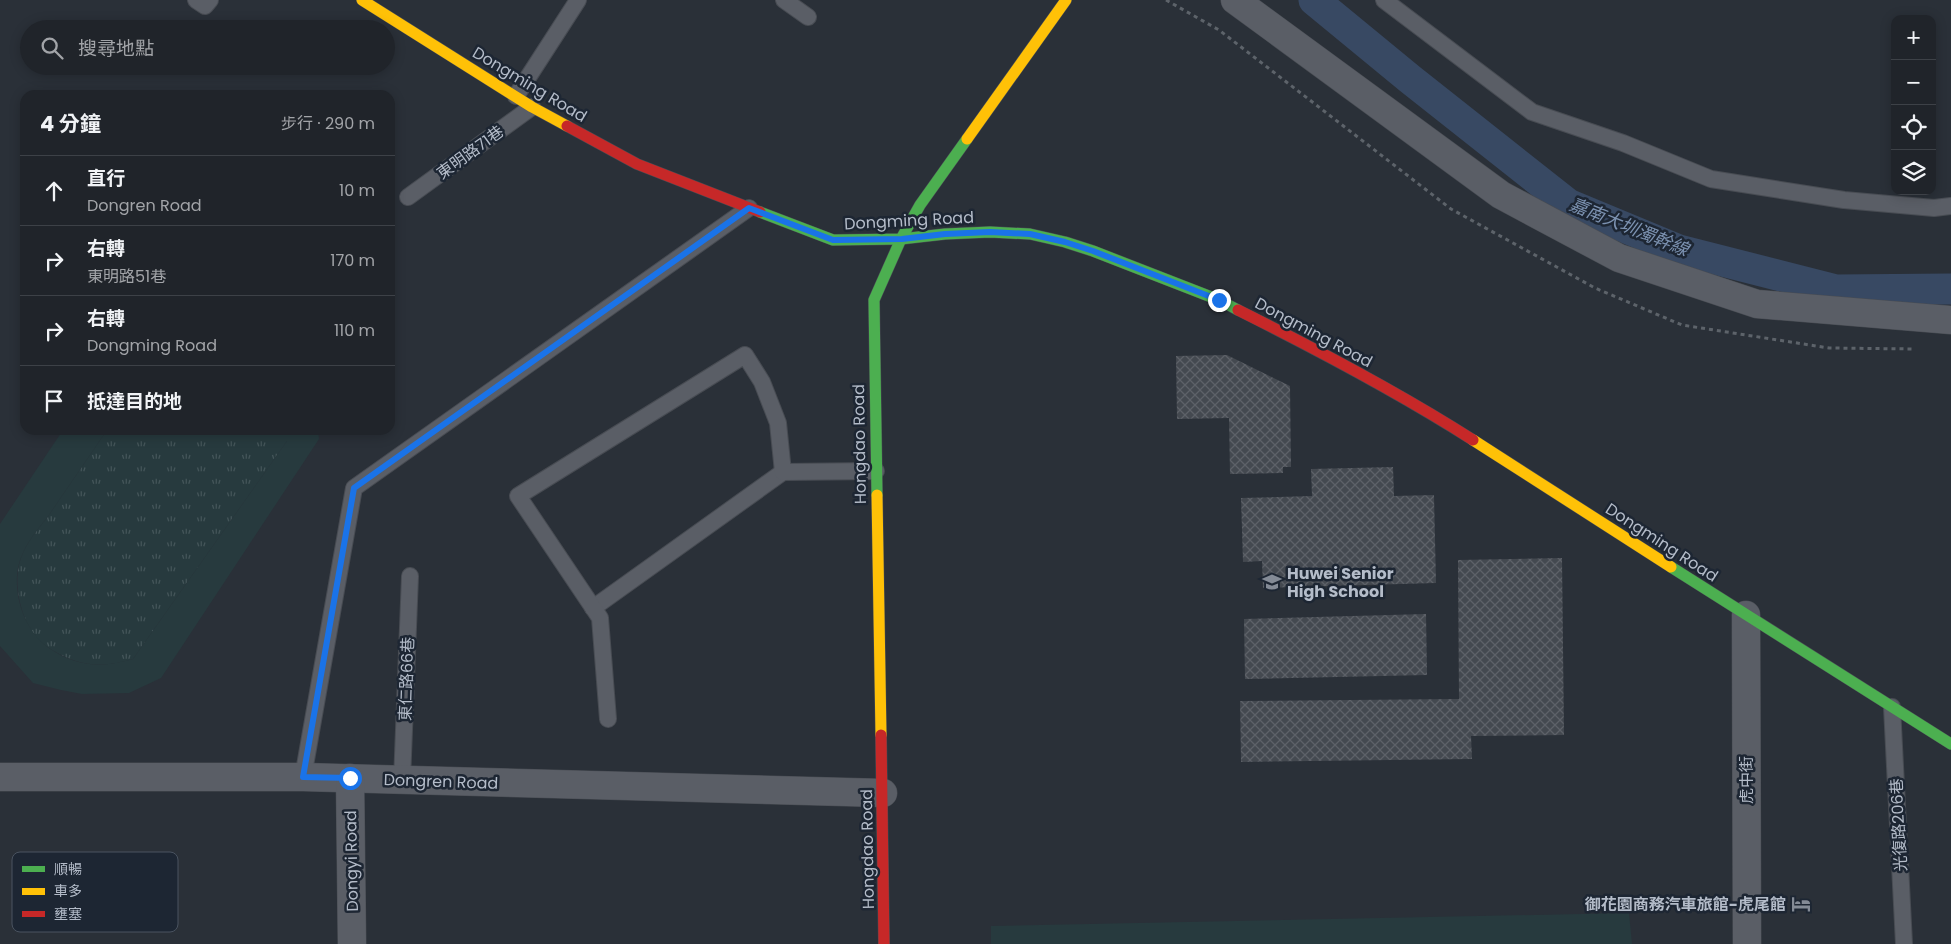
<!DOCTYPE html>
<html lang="zh-TW">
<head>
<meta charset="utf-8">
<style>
	body { margin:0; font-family:Poppins,"Noto Sans TC",sans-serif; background:#282c32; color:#f1f3f6 }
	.controls { position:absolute; right:15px; top:15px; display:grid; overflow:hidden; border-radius:10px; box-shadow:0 2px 12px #0003 }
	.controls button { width:45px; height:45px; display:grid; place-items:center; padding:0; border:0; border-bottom:1px solid #3d4147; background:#20242a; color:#f1f3f6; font:25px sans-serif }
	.stop { position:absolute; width:15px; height:15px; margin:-11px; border:4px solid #1a73e8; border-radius:50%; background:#fff }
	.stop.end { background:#1a73e8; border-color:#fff; box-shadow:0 1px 5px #0008 }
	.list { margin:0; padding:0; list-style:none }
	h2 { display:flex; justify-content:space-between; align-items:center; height:65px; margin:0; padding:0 20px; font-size:21px }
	h2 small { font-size:16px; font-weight:400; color:#a2a4a8 }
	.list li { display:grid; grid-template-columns:32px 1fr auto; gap:15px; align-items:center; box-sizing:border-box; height:70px; padding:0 20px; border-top:1px solid #3d4147 }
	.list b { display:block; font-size:19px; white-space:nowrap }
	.list p { margin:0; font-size:16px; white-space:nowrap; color:#a2a4a8 }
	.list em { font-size:16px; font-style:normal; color:#a2a4a8 }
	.icon { flex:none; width:28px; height:28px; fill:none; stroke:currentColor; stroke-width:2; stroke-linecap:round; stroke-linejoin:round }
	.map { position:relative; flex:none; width:1951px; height:944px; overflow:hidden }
	.search { position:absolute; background:#20242a; box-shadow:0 2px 12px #0003; left:20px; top:20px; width:375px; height:55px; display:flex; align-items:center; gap:12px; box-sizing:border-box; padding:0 18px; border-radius:28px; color:#a2a4a8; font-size:19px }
	.panel { position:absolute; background:#20242a; box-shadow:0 2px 12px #0003; left:20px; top:90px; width:375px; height:345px; border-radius:15px }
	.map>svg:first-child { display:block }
</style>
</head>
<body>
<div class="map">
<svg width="1951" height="944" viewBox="0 0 1951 944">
	<defs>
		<pattern id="grass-tufts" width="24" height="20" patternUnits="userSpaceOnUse" patternTransform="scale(1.25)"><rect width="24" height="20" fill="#273a3e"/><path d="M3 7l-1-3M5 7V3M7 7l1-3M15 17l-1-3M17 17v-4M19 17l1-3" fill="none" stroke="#445559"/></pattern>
		<pattern id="building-cross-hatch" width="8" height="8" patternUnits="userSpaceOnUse" patternTransform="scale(1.25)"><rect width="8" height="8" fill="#444950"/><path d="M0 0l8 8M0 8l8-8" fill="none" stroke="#5d6168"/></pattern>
	</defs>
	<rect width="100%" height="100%" fill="#2a3038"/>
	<path fill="url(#grass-tufts)" d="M107,430h180v11l-154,218c-34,10 -57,7 -87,-13 -25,-17 -36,-66 -23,-93 6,-14 17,-26 26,-38 19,-28 39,-57 58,-85z"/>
	<g fill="#273a3e">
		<path d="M63,430h44c-19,28 -39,57 -58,85 -9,12 -20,24 -26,38 -15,30 -1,77 26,95 27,19 53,20 84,11l154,-218v-11h31l1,9 -158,239 -32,15 -47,1 -21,-4 -28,-7 -33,-37v-122z"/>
		<path d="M1629,913l3,31h-641v-18z"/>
	</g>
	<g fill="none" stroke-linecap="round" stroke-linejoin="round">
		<path stroke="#384963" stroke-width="31" d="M1314,0l96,79 158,125 111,46 157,40 115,-1"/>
	</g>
	<g fill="url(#building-cross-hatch)">
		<path d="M1227,355l63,31 1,81h-8v6l-53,1 -1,-56 -52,1 -1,-63z"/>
		<path d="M1393,467l1,29 40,-1 2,88 -173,5 -1,-27 -19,1 -2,-64 71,-2 -1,-27z"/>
		<path d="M1562,558l2,177 -93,1 1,23 -231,3 -1,-61 219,-2 -1,-139z"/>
		<path d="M1426,614l1,61 -182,4 -1,-60z"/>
	</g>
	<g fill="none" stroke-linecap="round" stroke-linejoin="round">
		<g stroke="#484c53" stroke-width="18">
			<g id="lane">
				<path d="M196,0l9,6 5,-6"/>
				<path d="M784,0l24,17"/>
				<path d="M1384,0l148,112 91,31 88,36 133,21 90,8 17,-2"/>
				<path d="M516,96l62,-96"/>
				<path d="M408,197l124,-90"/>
				<path d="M593,608l190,-136"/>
				<path d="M1892,707l12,237"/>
				<path d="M608,719l-8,-101 -82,-122 227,-141 17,27 16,41 5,49 93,-1"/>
				<path d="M303,777l51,-289 395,-280"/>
				<path d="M402,781l8,-205"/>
			</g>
		</g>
		<g stroke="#484c53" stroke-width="29">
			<g id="street">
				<path d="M1235,0l266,195 118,63 138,46 194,16"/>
				<path d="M1746,615l1,329"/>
				<path d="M0,777h303l580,16"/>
				<path d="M350,778l2,166"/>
			</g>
		</g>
		<g stroke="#484c53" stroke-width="12">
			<g id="fast">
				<path d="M760,212l73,28 68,-1 44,-5 45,-2 40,2 35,8 28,9 126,49 19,10"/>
				<path d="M877,495l-3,-195 27,-61 19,-34 47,-66"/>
				<path d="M1671,567l280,177"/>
			</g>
		</g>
		<g stroke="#484c53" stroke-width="12">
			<g id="slow">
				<path d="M362,0l170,107 35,19"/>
				<path d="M967,139l99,-139"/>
				<path d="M1473,440l198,127"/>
				<path d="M877,495l4,240"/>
			</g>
		</g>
		<g stroke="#484c53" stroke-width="12">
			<g id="jam">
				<path d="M567,126l70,38 123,48"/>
				<path d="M1238,310c80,40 160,82 235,130"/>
				<path d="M881,735l3,209"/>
			</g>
		</g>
		<path stroke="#5d636a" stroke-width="3" stroke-dasharray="4 4" stroke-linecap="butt" d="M1166,0l53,30 232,179 144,79 87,37 147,23 86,1"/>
		<use href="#lane" stroke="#5a5e66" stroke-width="16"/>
		<use href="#street" stroke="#5a5e66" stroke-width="28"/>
		<use href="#fast" stroke="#4caf50" stroke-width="11"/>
		<use href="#slow" stroke="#ffc107" stroke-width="11"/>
		<use href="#jam" stroke="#c62828" stroke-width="11"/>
	</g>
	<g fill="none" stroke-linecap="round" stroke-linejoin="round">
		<path stroke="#1a73e8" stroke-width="6" d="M350,778l-47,-1 51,-289 395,-280 84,32 69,-1 43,-5 45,-2 40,2 35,8 28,9 126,49"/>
	</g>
	<defs>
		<g id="school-bare" transform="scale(1.5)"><path d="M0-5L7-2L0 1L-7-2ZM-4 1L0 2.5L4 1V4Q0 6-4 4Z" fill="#848b96" stroke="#1d2633" stroke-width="2.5" paint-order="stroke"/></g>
		<g id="hotel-bare" transform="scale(1.5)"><path d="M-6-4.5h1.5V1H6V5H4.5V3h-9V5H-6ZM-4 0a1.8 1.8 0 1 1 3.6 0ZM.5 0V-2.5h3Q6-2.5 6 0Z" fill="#848b96" stroke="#1d2633" stroke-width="2.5" paint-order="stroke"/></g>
	</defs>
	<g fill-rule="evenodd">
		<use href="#school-bare" x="1272" y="582"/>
		<use href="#hotel-bare" x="1801" y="904"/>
	</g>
	<g text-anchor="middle" stroke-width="5" stroke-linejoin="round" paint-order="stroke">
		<g font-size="16" fill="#b4bcc9" stroke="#1d2633">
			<text transform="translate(530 84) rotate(31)" y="6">Dongming Road</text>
			<text transform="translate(470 152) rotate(-36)" y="6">東明路71巷</text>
			<text transform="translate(909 220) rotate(-3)" y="6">Dongming Road</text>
			<text transform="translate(1314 332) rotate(28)" y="6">Dongming Road</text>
			<text transform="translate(859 444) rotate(-91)" y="6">Hongdao Road</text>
			<text transform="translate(1662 542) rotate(33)" y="6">Dongming Road</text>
			<text transform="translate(406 679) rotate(-88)" y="6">東仁路66巷</text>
			<text transform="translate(1746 780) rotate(-90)" y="6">虎中街</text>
			<text transform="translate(441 781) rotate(2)" y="6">Dongren Road</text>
			<text transform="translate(1898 825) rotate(-93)" y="6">光復路206巷</text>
			<text transform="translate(867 849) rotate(-91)" y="6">Hongdao Road</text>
			<text transform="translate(351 861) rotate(-91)" y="6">Dongyi Road</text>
		</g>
		<g font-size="16" font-weight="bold" fill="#b4bcc9" stroke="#1d2633" text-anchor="start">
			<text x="1287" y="579">Huwei Senior<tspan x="1287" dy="18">High School</tspan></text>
			<text x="1786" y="910" text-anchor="end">御花園商務汽車旅館-虎尾館</text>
		</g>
		<g font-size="18" font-style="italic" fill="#7c92b1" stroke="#1d2633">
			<text transform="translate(1629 227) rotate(22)" y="6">嘉南大圳濁幹線</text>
		</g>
	</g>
	<rect x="12" y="852" width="166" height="80" rx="8" fill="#1d2633" stroke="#4a5360" stroke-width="1"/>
	<rect x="22" y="866" width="23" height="6" fill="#4caf50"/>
	<rect x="22" y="888" width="23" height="7" fill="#ffc107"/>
	<rect x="22" y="911" width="23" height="6" fill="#c62828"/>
	<g font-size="14" fill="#b4bcc9">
		<text x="54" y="874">順暢</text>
		<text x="54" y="896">車多</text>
		<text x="54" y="919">壅塞</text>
	</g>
</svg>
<div class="controls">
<button>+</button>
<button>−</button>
<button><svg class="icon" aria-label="locate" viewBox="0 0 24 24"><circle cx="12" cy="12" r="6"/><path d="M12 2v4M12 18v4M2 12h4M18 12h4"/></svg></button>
<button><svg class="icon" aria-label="layers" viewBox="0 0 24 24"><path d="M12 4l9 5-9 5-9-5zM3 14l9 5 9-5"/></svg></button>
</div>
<div class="stop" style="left:350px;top:778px"></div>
<div class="stop end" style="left:1219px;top:300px"></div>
<div class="search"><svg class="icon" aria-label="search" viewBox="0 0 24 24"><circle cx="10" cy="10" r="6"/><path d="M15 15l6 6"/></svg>搜尋地點</div>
<section class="panel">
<h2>4 分鐘<small>步行 · 290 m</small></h2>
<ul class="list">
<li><svg class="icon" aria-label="ahead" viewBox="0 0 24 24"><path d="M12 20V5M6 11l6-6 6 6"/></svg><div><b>直行</b><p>Dongren Road</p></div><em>10 m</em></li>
<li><svg class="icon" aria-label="right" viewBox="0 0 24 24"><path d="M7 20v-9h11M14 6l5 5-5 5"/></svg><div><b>右轉</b><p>東明路51巷</p></div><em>170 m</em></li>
<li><svg class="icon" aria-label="right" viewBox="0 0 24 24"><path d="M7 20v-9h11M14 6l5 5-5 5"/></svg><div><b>右轉</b><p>Dongming Road</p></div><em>110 m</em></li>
<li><svg class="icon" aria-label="arrive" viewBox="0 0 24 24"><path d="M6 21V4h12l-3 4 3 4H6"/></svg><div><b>抵達目的地</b></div></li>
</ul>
</section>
</div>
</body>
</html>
